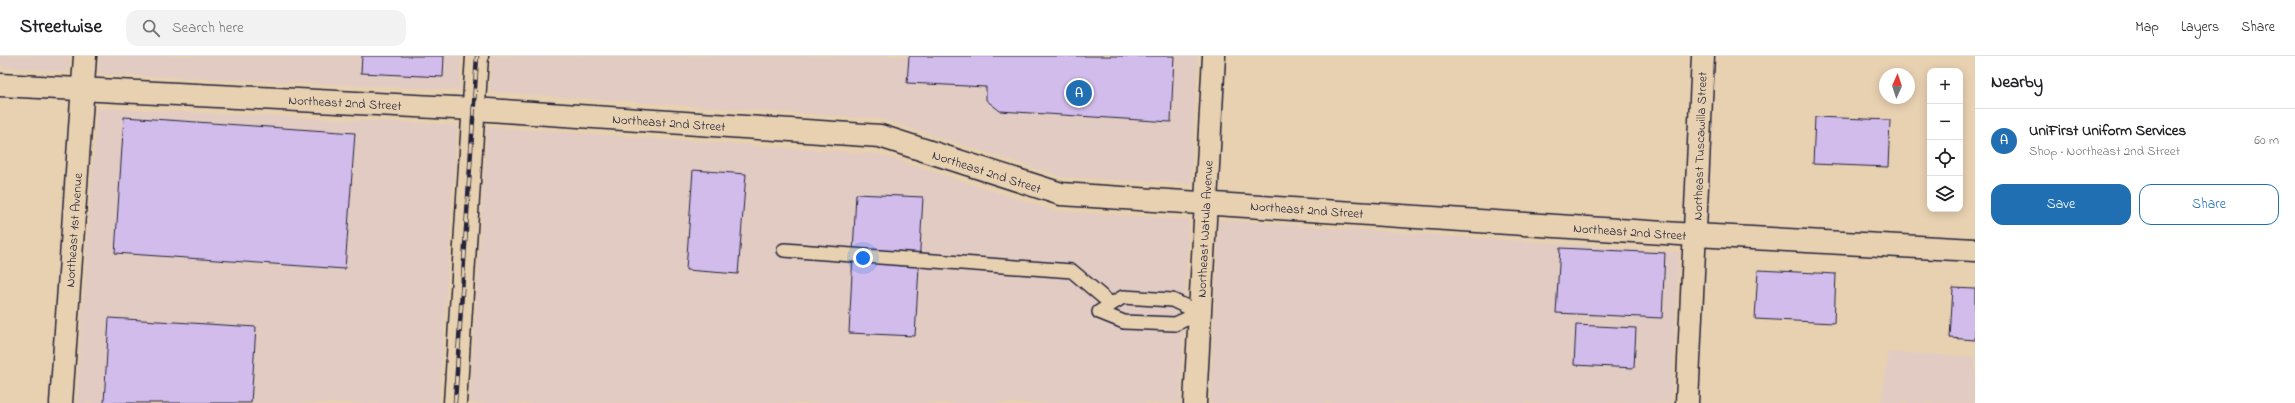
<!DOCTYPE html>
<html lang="en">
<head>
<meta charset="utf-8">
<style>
	body { margin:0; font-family:"Indie Flower",sans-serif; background:#f2f2f2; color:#202124 }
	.controls { position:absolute; right:12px; top:12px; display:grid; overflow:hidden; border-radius:8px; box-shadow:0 2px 10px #0003 }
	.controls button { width:36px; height:36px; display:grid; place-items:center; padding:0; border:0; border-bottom:1px solid #e0e0e0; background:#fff; color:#202124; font:20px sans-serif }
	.compass { position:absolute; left:1879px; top:12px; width:36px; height:36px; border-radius:50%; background:#fff; box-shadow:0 2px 10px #0003; rotate:3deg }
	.you { position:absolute; left:863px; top:202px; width:14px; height:14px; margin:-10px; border:3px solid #fff; border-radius:50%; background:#1a73e8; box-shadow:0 0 0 6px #1a73e833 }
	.badge { display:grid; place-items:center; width:26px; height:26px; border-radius:50%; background:#1f6fb2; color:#fff; font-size:13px; font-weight:700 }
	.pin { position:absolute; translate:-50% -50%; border:2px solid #fff; box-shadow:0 1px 4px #0006 }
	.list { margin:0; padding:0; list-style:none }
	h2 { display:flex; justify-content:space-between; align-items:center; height:52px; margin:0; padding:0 16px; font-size:17px }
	h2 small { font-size:13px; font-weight:400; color:#757577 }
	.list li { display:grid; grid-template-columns:26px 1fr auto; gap:12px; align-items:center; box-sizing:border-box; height:64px; padding:0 16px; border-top:1px solid #e0e0e0 }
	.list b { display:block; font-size:15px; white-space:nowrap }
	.list p { margin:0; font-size:13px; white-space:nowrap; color:#757577 }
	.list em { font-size:13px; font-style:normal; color:#757577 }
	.actions { display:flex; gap:8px; padding:12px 16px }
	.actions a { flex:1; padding:9px 0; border:1px solid #1f6fb2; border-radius:12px; text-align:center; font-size:14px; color:#1f6fb2 }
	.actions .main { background:#1f6fb2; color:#fff }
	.icon { flex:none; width:22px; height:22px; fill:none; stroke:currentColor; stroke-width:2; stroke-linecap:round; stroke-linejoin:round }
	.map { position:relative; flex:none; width:1975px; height:347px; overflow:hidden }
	header { display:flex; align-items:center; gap:24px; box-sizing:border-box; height:56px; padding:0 20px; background:#fff; border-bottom:1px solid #e0e0e0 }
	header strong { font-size:19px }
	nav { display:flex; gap:22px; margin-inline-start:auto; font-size:14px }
	.search { width:280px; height:36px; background:#f2f2f2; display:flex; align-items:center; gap:10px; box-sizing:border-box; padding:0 14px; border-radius:12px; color:#757577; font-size:15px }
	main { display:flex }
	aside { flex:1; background:#fff }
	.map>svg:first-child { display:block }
</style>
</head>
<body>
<header>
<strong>Streetwise</strong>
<div class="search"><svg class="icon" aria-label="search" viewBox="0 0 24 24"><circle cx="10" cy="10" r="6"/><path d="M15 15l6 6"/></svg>Search here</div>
<nav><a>Map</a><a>Layers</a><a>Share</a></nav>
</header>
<main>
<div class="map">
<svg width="1975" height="347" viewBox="0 0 1975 347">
	<rect width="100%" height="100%" fill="#e8d1b1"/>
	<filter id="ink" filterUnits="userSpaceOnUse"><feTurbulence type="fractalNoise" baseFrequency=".025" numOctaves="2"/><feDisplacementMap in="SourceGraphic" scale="8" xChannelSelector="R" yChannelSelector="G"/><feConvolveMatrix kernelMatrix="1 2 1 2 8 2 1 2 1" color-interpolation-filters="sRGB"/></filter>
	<g filter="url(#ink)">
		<g fill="#e1cbc3">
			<path d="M0,0h69v16l-69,-5z"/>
			<path d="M100,0h361l-2,34 -360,-16z"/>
			<path d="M492,0h706l-7,128 -128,-7 -181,-58 -392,-27z"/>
			<path d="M97,52l360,17 -18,278h-363z"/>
			<path d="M487,71l391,27 178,57 133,8 -9,184h-710z"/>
			<path d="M1219,164l460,32 -8,151h-461z"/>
			<path d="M1889,296l86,5v46h-94z"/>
		</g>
		<g fill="#d2bcec" stroke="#22223b">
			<path d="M362,0h82l-1,21 -82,-4z"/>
			<path d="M909,0h265l-3,66 -171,-11 -14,-11v-13l-79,-4z"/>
			<path d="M124,61l231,16 -10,136 -230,-16z"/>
			<path d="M1815,61l75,3 -2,47 -75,-3z"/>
			<path d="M693,114l53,4 -8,100 -52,-4z"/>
			<path d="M856,138l67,3 -8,139 -66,-3z"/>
			<path d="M1560,192l105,5 -3,65 -106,-5z"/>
			<path d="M1758,214l78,4 -2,49 -79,-4z"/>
			<path d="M1953,232l22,1v51l-25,-2z"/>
			<path d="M109,262l147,9 -5,76h-147z"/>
			<path d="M1576,269l60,3 -2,40 -60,-3z"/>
		</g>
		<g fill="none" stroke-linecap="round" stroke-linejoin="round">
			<g stroke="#22223b" stroke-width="16">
				<g id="lane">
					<path d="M784,194l288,21 39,33"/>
					<path d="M1123,241l49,3 28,13 -25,11 -51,-2 -25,-10z"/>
				</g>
			</g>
			<g stroke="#22223b" stroke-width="25">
				<g id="street">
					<path d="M0,29l474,24 406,27 181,58 634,41 280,15"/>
					<path d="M455,347l22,-347"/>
					<path d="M1687,347l16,-347"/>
				</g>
			</g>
			<g stroke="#22223b" stroke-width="25">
				<g id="secondary">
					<path d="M61,347l24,-347"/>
					<path d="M1195,347l19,-347"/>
				</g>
			</g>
			<use href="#lane" stroke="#e8d1b1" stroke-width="13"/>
			<use href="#street" stroke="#e8d1b1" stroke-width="22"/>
			<use href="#secondary" stroke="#e8d1b1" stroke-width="22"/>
			<g stroke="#22223b" stroke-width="4.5">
				<path id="rail" d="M455,347l22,-347"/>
			</g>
			<use href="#rail" stroke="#e8d1b1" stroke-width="3" stroke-dasharray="9" stroke-linecap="butt"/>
		</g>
	</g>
	<g text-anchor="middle" stroke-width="3.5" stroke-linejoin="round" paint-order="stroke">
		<g font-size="13" fill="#22223b" stroke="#e8d1b1">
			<text transform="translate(345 46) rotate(3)" y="5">Northeast 2nd Street</text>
			<text transform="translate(669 66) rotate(4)" y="5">Northeast 2nd Street</text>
			<text transform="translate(1699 90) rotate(-88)" y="5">Northeast Tuscawilla Street</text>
			<text transform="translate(987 115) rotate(18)" y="5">Northeast 2nd Street</text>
			<text transform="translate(1307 153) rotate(4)" y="5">Northeast 2nd Street</text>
			<text transform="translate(1204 173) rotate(-87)" y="5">Northeast Watula Avenue</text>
			<text transform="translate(73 174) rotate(-86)" y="5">Northeast 1st Avenue</text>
			<text transform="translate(1630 175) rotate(4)" y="5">Northeast 2nd Street</text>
		</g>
	</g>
</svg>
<div class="controls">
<button>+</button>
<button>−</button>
<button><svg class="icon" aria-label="locate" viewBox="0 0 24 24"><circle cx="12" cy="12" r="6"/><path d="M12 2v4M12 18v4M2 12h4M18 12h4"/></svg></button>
<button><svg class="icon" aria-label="layers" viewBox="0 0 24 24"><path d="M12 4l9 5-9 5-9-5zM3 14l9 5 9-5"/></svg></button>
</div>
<svg class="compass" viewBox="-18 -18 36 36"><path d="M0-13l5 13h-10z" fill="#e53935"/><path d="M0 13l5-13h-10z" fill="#757577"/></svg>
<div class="you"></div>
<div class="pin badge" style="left:1079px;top:37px">A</div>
</div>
<aside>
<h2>Nearby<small></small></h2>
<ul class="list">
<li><span class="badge">A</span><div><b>UniFirst Uniform Services</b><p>Shop · Northeast 2nd Street</p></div><em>60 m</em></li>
</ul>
<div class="actions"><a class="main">Save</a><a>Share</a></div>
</aside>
</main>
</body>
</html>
